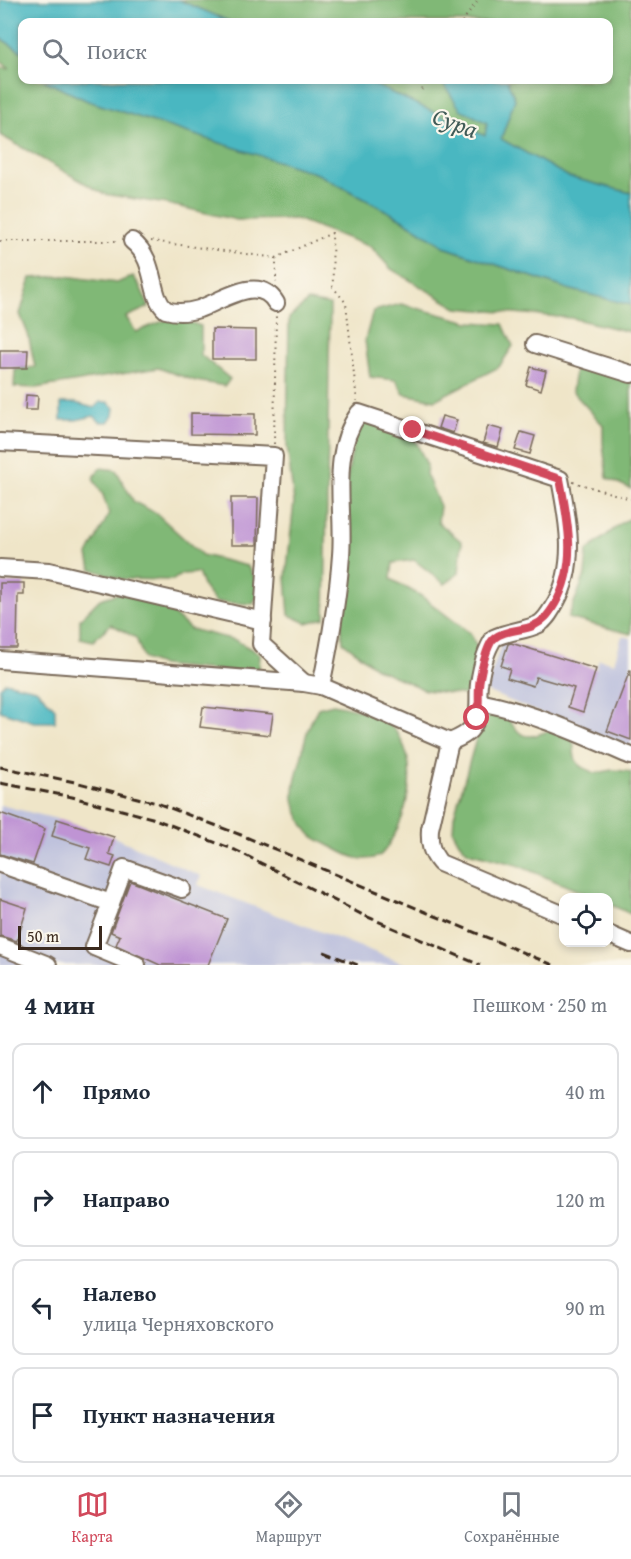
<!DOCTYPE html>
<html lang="ru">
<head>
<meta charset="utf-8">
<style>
	body { margin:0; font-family:"Gentium Book Plus",serif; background:#f2f2f3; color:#1f2937 }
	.controls { position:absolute; right:18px; bottom:18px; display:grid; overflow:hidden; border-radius:12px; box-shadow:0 3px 9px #0003 }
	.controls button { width:54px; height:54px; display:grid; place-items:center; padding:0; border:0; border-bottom:2px solid #e0e1e3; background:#fff; color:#1f2937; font:30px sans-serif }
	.scale { position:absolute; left:18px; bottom:15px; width:84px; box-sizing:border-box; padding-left:6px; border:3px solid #3b2a1e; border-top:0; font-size:16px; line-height:21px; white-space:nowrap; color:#3b2a1e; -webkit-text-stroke:4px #fbf7ec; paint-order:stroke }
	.stop { position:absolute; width:18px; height:18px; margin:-14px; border:4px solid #d1495b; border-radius:50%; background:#fff }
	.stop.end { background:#d1495b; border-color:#fff; box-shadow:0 2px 6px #0008 }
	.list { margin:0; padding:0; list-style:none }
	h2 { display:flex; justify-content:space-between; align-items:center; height:78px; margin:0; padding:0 24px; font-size:26px }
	h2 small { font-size:20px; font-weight:400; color:#747a83 }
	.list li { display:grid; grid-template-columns:39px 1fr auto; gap:18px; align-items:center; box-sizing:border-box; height:96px; margin:0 12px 12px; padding:0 12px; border:2px solid #e0e1e3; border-radius:12px }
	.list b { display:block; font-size:22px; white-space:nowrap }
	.list p { margin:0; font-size:20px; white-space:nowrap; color:#747a83 }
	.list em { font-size:20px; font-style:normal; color:#747a83 }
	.icon { flex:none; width:33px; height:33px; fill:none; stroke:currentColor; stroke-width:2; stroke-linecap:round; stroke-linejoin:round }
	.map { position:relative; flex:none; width:631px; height:965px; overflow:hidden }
	.search { position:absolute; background:#fff; box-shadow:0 3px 9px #0003; left:18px; right:18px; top:18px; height:66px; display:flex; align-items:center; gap:15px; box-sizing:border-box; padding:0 21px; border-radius:12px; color:#747a83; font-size:22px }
	.sheet { height:510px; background:#fff }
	nav { display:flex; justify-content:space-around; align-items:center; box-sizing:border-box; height:84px; border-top:2px solid #e0e1e3; background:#fff; font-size:16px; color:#747a83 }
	nav a { display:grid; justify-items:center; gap:3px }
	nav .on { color:#d1495b }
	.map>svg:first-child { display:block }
</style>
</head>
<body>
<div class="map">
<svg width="631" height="965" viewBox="0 0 631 965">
	<rect width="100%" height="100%" fill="#fbf7ec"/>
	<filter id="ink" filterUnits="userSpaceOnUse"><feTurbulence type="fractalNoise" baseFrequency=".0167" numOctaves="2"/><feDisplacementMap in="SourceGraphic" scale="12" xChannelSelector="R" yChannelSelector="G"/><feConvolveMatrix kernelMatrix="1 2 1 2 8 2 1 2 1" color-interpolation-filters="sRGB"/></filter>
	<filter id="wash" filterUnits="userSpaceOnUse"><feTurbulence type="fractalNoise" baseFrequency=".008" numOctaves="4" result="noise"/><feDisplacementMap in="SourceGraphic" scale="24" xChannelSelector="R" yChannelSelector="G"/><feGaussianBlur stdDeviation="1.35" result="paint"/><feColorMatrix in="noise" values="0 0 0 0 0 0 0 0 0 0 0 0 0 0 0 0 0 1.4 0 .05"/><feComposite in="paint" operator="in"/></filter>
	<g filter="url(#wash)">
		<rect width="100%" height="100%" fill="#efe5c8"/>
		<g fill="#bfc2dd">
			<path d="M622,636l9,2v112l-145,-59 16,-50 94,28 3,-10 15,4z"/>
			<path d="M0,805l57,14 57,18 87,39 -3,9 210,80h-408z"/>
		</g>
		<g fill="#80b876" stroke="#5e714a" stroke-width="1.5">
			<path d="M179,0h452v193l-62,-16 -68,-38 14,-40 -8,-19h101v-58h-377z"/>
			<path d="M0,38l22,14v28h21l45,21 230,73 82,44 47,30 121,41 63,16v27l-60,-14 -114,-10 -66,-39 -20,-22 -75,-28 -59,1 -70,-16 -63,-10 -104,-59v-68l10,2 -10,-8z"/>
			<path d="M364,80h77l19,28 27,15 -2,13z"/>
			<path d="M65,276l52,7 16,-7 7,10 9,21 -23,10 10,15 37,-15 28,9v29l29,24 -5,7 -29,-5 -38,-13 -122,20 -22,-1 1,-17 20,-3 -7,-33 -8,-20 11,-36z"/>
			<path d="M308,301l22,4 -5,313 -18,5 -18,-8 -3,-37 8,-76 -7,-56 2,-128z"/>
			<path d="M401,304l68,18 34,2 10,22 -14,21 -64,33 -31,-6 -8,-14 -26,-3 -5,-37 8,-29z"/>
			<path d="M575,370l27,1 29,9v109l-24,-11 -4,-34v-19l-31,-34z"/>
			<path d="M375,421l41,21 11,23 -1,9 14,32 -2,16 24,20 -3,31 -14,11 -31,-24 -21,3 -2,16 30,17 50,38 17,39 -22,22 -41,-5 -49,-22 -33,-26 -2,-19 1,-119 15,-79z"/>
			<path d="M100,468l16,2 18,32 22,11 46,42 45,11 15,21 -9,17 -38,-2 -11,-14 -6,-15 -16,1 -9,6 -52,-1 -30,-10 -3,-14 21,-41 -6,-19 -10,-16z"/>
			<path d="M631,518v116l-63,-16 17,-43 2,-24 36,-29z"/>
			<path d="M120,593l43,12 27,24 45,11 25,14 -1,16 -12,3 -87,-8 -16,-6 -8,-21 -25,-14 -18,17 -13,-3v-19l20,-20z"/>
			<path d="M333,704c23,4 55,11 67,34 18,31 8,76 -10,104 -3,5 -6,11 -11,14 -15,7 -29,1 -43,-7 -7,-4 -17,-8 -24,-13 -10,-10 -20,-32 -18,-46 1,-10 4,-21 7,-31 4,-20 6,-33 17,-51z"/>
			<path d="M494,713l10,1c5,6 10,13 15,18 14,12 26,-7 44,1 22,10 0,24 23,36 1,0 7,4 8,4 6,0 13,-2 18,-3 7,0 13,1 19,2v142l-22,-10 -1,-7h-15l-76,-32 -49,-13 -9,-10 -6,-11 1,-15 22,-77 12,-23z"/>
		</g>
		<g fill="#48b7c1" stroke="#427070" stroke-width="1.5">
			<path d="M0,0h179l52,22h-209v30l-22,-14z"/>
			<path d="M43,80h321l121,56 2,-13 -27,-14 -19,-29h66l8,19 -14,40 68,38 62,16v112l-63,-16 -121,-41 -47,-30 -82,-44 -230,-73z"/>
			<path d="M100,402h8l6,6 -1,8 -5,6h-8l-6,-6 -18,4h-15v-17h15l18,5z"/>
			<path d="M5,682l31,7 19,19v14h-21l-34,-11v-24z"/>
		</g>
		<g id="blocks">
			<g fill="#bf94d4">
				<path d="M212,329l44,1v29h-44z"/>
				<path d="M0,350h28l-1,18h-27z"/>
				<path d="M531,367l15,4 -5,19 -15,-5z"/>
				<path d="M26,395l12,1 -1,14h-12z"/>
				<path d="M191,413l64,1v21l-64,-1z"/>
				<path d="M442,416l15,4 -4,13 -15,-5z"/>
				<path d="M488,426l15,4 -5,17 -15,-4z"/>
				<path d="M521,432l14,4 -5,18 -15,-4z"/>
				<path d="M231,498h27l-1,47h-26z"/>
				<path d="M0,583h24v12h-6l-1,53h-17z"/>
				<path d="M511,643l85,26 -13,43 -15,-5 6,-19 -38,-11 -3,9 -26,-8 3,-9 -9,-3 7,-22z"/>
				<path d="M630,670l1,1v69l-24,-9z"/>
				<path d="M203,707l70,7 -3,21 -70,-8z"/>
				<path d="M0,813l45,16 -12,35 -33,-10z"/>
				<path d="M57,819l57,18 -5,17 6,2 -4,11 -25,-8 4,-11 -38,-12z"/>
				<path d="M130,881l97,38 -19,46h-48l-44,-20 4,-9 -9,-4z"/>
				<path d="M0,899l27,9 -10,33 -17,-5z"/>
			</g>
		</g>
	</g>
	<g filter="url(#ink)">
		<use href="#blocks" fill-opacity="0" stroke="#7a6b5a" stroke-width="1.5"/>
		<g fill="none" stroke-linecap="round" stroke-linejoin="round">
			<g stroke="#7a6b5a" stroke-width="20">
				<g id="minor">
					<path d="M132,241c26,20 16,54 34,69 10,3 23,2 33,-1 23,-8 60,-36 77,-6"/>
					<path d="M535,344l96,30"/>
					<path d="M0,442l274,14 -13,188 43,39"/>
					<path d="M0,568l49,3 214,50"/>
					<path d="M0,660l304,23 17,3 129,56 -20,87c-1,15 1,23 10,34l124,52"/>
					<path d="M321,686c9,-43 17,-87 20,-131 4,-48 -12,-100 18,-142l201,66c8,41 17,85 -4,123 -5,8 -9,17 -17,22 -14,7 -31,7 -45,14 -8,12 -13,32 -15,46 -2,16 3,32 -9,46 -5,6 -13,9 -20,12"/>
					<path d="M479,702c53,10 103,33 152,54"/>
					<path d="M0,864l111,39 -17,44 43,18"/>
					<path d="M111,903l13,-35 58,21"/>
					<path d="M608,934l23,10"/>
					<path d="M0,946l48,19"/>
				</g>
			</g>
			<g stroke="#7a6b5a" stroke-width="2" stroke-dasharray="1.5 4.5" stroke-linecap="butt">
				<path d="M462,22l16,-22"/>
				<path d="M422,90l5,-10"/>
				<path d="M0,241h118"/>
				<path d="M151,241l125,17v24"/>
				<path d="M276,258l56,-25 1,54 13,16 11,98"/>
				<path d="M274,444l2,-129"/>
				<path d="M573,482l58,17"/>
			</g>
			<use href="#minor" stroke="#fff" stroke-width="16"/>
			<g stroke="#3b2a1e" stroke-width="3" stroke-dasharray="9 4.5" stroke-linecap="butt">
				<path d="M0,767l75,15 82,21 84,32 312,130"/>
				<path d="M0,783l72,14 80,21 83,32 128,65 117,50"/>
				<path d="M324,952l34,13"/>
			</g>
		</g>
	</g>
	<g fill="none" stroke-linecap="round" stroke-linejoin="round" filter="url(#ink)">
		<path stroke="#d1495b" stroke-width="8" d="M413,430l147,49c8,44 18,84 -5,125 -6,10 -11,17 -22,22 -12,5 -35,4 -42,16 -6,11 -11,32 -12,44 -1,11 1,21 -2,32"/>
	</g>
	<g text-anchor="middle" stroke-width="4.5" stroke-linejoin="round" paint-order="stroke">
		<g font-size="24" font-style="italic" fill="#405b57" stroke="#fbf7ec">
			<text transform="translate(455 123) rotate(20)" y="8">Сура</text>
		</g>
	</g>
</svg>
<div class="controls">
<button><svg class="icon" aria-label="locate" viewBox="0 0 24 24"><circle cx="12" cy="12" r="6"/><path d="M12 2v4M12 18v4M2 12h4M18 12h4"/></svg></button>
</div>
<div class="scale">50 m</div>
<div class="stop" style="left:477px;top:718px"></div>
<div class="stop end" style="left:413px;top:430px"></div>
<div class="search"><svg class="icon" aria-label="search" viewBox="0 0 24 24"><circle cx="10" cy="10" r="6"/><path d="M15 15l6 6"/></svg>Поиск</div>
</div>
<section class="sheet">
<h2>4 мин<small>Пешком · 250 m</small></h2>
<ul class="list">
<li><svg class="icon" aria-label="ahead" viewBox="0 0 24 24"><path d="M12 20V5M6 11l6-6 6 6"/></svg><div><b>Прямо</b></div><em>40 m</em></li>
<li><svg class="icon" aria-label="right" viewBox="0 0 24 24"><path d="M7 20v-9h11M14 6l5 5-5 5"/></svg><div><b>Направо</b></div><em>120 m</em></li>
<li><svg class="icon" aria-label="left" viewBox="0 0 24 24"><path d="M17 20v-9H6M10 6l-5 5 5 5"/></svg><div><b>Налево</b><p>улица Черняховского</p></div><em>90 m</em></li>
<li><svg class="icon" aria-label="arrive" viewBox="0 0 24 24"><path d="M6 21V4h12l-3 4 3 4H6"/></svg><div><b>Пункт назначения</b></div></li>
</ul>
</section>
<nav>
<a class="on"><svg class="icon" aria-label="map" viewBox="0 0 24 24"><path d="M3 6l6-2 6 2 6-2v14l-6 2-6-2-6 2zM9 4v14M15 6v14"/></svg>Карта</a>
<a><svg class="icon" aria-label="directions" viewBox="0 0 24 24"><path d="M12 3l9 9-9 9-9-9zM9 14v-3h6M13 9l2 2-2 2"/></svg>Маршрут</a>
<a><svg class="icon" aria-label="saved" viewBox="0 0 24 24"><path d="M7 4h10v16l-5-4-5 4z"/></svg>Сохранённые</a>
</nav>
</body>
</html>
